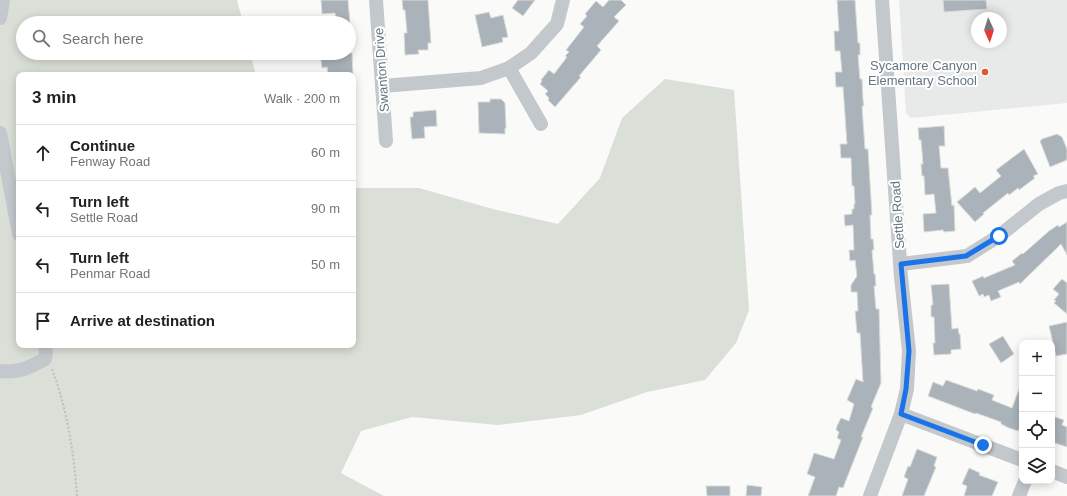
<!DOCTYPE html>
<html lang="en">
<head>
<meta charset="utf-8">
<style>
	body { margin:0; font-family:Helvetica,sans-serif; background:#f2f2f2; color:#202124 }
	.controls { position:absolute; right:12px; bottom:12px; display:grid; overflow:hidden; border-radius:8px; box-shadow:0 2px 10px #0003 }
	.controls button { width:36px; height:36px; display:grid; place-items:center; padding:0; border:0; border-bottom:1px solid #e0e0e0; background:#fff; color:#202124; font:20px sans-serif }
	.compass { position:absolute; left:971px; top:12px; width:36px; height:36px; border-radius:50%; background:#fff; box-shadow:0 2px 10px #0003; rotate:176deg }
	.stop { position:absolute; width:12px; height:12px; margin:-9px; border:3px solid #1a73e8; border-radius:50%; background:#fff }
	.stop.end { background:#1a73e8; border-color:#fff; box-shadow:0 1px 4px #0008 }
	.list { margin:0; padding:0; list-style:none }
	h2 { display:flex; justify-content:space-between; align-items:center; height:52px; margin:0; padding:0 16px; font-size:17px }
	h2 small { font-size:13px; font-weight:400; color:#757577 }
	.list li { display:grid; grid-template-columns:26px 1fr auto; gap:12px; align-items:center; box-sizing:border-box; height:56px; padding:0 16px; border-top:1px solid #e0e0e0 }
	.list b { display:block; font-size:15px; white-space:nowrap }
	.list p { margin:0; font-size:13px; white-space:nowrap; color:#757577 }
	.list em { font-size:13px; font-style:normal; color:#757577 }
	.icon { flex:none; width:22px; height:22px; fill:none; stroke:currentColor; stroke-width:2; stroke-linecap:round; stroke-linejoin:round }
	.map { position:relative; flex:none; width:1067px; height:496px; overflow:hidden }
	.search { position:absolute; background:#fff; box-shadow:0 2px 10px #0003; left:16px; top:16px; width:340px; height:44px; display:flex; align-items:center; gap:10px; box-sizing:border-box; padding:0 14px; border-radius:22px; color:#757577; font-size:15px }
	.panel { position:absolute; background:#fff; box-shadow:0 2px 10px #0003; left:16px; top:72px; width:340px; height:276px; border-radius:8px }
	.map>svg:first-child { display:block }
</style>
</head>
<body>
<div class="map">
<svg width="1067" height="496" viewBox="0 0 1067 496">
	<rect width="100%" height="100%" fill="#fafaf8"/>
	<path fill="#e8e9e9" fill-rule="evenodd" d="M899,0h168v103l-156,15 -5,-5zM977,18h24v24h-24z"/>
	<path fill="#dadfd7" d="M0,0h237l6,23h-220v30h227l6,22h-237v270h334v-157h66l74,21 65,15 42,-46 22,-60 43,-39 69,11 15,220 -13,33 -31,37 -58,12 -66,23 -83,10 -86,-8 -51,14 -20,42 43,23h-384z"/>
	<g fill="#aab3b9" stroke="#dcdcda">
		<path d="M321,0h27l2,23h-14l-1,-10 -13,1z"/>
		<path d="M402,0h26l3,43h-3v7h-10l1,4 -14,1 -1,-22h3l-2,-23h-2z"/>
		<path d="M518,0h17l-12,16 -11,-8z"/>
		<path d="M609,0h12l5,5 -12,12 5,4 -22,25 4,4 -22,26 2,1 -26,30 -7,-7 1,-2 -4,-4 3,-3 -8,-7 2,-3 -1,-1 8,-10 5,4 13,-17 -2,-1 4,-4 -3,-2 18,-23 -4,-3 7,-8 -2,-2 11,-13 7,6z"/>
		<path d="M837,0h18l3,43h2v12h-2l2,24h2l1,21 1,6h-2l3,43h3l3,50 1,16h-2l1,24h2l1,11h-2l2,24h1l1,12h-2l2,23h3l2,74 -10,24 2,1 -12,29h2l-20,51 -4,-1 -3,9h-28l7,-19 -8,-3 7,-21 20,6 7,-19 -4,-2 2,-6 -3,-2 1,-4 4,-8 8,3 5,-17 -7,-4 9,-21 7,3 -3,-49h-3l-2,-22h3l-1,-19h-6v-7l6,-9 -2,-16 -5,1 -1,-11h5l-1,-25 -8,1 -1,-11 8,-1v-5h2v-5h1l-1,-18h-2l-1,-28h-10l-1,-14h7l-4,-57h-7l-1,-15h7l-2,-21h-5l-1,-20h5z"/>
		<path d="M943,0h43l1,9 -43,3z"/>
		<path d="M489,12l2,6 12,-3 5,22 -6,1 1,4 -21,5 -7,-32z"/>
		<path d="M320,53h32l1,22h-25l-1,-8 -5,1z"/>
		<path d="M490,99h11l4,4 1,25h-1v6l-26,-1 -1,-31h12z"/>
		<path d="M436,110l1,16 -13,1 1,11 -13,1 -2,-22h3v-5z"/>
		<path d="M944,126l1,20h-6l2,22h7l4,38 2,-1 1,26 -11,1 -1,-2 -19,2 -1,-18 13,-1 -2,-19 -9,1 -1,-19h-2l-1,-12h2l-2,-24h-2l-1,-12z"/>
		<path d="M1057,134l5,3 5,12v11l-17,7 -10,-26 2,-2z"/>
		<path d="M1024,149l14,25 -5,2 2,2 -16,12 -1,-2 -9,7 -1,-2 -25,20 1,1 -9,8 -18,-20 18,-15 5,6 21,-17 -5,-6z"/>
		<path d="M1067,222v33l-6,-11 -41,40 -1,-2 -21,9 3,6 -10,4 -2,-6 -5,2 -1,-3 -4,2 -7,-15 11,-5 1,2 31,-13 -3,-4 10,-8 1,1 26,-23 9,-6 1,2z"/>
		<path d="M1062,279l5,4v31l-13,-11 2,-2 -2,-1 5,-6 -6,-5z"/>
		<path d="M949,284l3,45 6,-1 1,6h1l1,15 -10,1v4l-17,1 -1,-12h2l-1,-26h-3v-12h2l-2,-20z"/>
		<path d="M1067,322v32l-11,2 -7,-30z"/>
		<path d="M1003,336l11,18 -13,9 -12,-19z"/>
		<path d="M946,380l31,11 1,-2 16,6 -2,5 20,8 9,-24h1v46l-3,-1 -1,2 -9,-3 -8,-4v-2l-25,-9 -1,1 -47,-18 5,-14 10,4z"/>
		<path d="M1052,416l12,4 -2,5 5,2v20l-12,-4 -3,5z"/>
		<path d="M917,449l20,8 -3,9 2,1 -12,29h-22l6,-17 -4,-2 4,-11 2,1z"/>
		<path d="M969,468l11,5 -1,2 19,7 -6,14h-28l3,-10 -5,-2z"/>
		<path d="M747,485l15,2 -1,9h-15z"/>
		<path d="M706,486h24v10h-23z"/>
	</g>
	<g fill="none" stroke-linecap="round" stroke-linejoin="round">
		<path stroke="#bbbfc2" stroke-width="2" stroke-dasharray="2 2" stroke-linecap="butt" d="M52,369c15,40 22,84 25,127"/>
		<g stroke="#c3c8cc" stroke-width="14">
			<path d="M376,0l10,141"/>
			<path d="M0,18l3,-18"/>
			<path d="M509,68l32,56"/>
			<path d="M382,86l99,-8 28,-10 22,-15 26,-29 6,-24"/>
			<path d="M0,133l19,101"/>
			<path d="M901,264l66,-8 32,-20 40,-32 20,-11 8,-2"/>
			<path d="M0,371c19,2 28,-3 45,-12l1,-6 -1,-8"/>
			<path d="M901,414l121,46"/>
			<path d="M1052,471l15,6"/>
			<path d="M870,496l31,-82 6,-25 2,-38 -8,-74 -19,-277"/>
			<path d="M1019,496l6,-15"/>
		</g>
	</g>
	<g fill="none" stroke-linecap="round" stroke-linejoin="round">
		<path stroke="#1a73e8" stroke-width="5" d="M983,445l-82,-31 5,-25 3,-38 -8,-87 65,-8 33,-20"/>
	</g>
	<circle fill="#e4572e" stroke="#fff" stroke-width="1.5" cx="985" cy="72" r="4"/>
	<g text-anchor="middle" stroke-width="4" stroke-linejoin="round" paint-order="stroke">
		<g font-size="13" fill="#657683" stroke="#fff" text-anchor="end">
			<text x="977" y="70">Sycamore Canyon<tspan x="977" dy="15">Elementary School</tspan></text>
		</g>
		<g font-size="13" fill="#657683" stroke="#fff">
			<text transform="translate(381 70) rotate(-94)" y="5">Swanton Drive</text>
			<text transform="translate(897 215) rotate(-94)" y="5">Settle Road</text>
		</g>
	</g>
</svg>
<div class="controls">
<button>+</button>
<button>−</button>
<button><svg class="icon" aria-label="locate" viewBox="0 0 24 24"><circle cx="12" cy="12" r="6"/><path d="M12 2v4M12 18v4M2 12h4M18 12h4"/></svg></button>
<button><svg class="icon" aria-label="layers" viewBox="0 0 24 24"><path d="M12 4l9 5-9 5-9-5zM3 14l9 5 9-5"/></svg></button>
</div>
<svg class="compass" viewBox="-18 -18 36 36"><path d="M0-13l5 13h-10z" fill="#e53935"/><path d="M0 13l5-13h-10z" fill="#757577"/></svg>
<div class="stop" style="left:999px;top:236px"></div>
<div class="stop end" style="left:983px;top:445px"></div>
<div class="search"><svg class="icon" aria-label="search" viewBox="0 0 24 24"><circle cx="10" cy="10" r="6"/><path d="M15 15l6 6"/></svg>Search here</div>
<section class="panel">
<h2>3 min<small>Walk · 200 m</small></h2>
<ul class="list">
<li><svg class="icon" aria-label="ahead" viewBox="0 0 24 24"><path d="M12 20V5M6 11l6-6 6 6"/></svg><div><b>Continue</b><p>Fenway Road</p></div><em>60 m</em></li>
<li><svg class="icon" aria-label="left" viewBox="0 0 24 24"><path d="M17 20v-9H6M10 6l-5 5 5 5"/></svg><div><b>Turn left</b><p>Settle Road</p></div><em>90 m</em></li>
<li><svg class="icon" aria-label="left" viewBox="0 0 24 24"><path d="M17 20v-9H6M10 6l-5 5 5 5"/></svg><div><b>Turn left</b><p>Penmar Road</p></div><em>50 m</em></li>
<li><svg class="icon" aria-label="arrive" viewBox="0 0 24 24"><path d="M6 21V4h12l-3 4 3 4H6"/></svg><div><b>Arrive at destination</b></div></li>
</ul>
</section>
</div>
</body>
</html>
